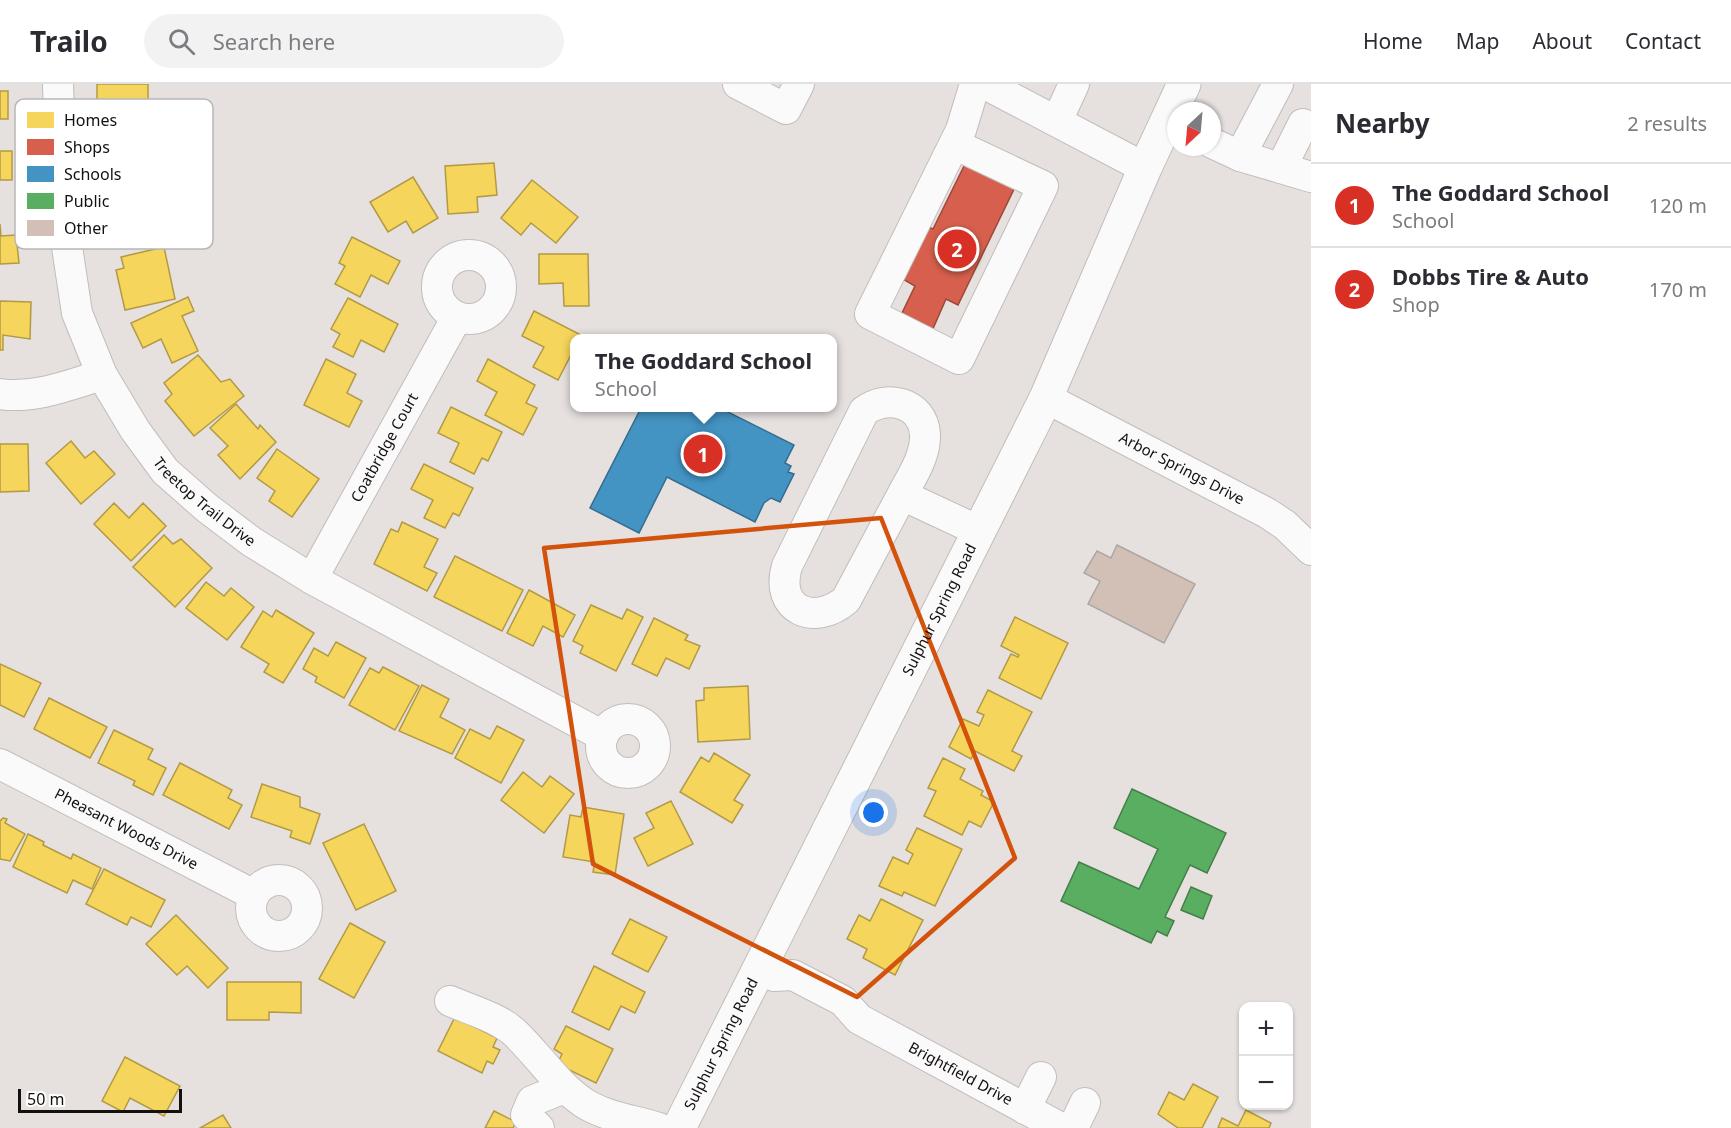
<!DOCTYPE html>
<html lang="en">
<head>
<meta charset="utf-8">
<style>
	body { margin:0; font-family:"Noto Sans",sans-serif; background:#f2f2f3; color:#2b2b33 }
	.controls { position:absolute; right:18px; bottom:18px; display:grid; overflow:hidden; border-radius:12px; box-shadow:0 2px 4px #0004 }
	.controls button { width:54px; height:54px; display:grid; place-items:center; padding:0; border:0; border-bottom:2px solid #e1e1e2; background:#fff; color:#2b2b33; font:30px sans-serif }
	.compass { position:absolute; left:1167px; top:18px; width:54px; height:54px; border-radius:50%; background:#fff; box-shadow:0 2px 4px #0004; rotate:206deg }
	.scale { position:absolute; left:18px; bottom:15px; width:164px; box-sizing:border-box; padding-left:6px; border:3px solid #14100e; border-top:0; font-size:16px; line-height:21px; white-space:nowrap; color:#14100e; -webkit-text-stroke:4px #fff; paint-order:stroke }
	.you { position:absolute; left:874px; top:729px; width:21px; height:21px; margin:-15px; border:4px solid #fff; border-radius:50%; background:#1a73e8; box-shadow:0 0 0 9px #1a73e833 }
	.badge { display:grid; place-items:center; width:39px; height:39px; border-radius:50%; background:#d93025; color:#fff; font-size:20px; font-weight:700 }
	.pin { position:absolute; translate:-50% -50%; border:3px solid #fff; box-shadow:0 2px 6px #0006 }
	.popup { position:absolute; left:570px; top:250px; width:267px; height:78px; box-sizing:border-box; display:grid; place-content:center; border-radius:12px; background:#fff; filter:drop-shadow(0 2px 4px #0005); font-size:20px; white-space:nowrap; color:#7c7c81 }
	.popup b { font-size:22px; color:#2b2b33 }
	.popup::after { content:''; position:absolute; left:50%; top:100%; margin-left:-12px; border:12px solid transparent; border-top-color:#fff }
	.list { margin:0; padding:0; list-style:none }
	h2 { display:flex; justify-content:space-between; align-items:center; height:78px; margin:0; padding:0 24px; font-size:26px }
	h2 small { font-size:20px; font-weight:400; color:#7c7c81 }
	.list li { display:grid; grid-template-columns:39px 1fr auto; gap:18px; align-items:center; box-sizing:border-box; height:84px; padding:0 24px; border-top:2px solid #e1e1e2 }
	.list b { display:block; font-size:22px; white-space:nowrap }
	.list p { margin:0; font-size:20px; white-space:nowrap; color:#7c7c81 }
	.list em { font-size:20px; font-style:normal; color:#7c7c81 }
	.icon { flex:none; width:33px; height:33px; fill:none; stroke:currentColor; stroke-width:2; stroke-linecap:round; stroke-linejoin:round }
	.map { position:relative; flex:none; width:1311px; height:1044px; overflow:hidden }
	header { display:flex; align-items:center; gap:36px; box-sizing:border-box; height:84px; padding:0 30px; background:#fff; border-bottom:2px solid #e1e1e2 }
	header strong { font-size:28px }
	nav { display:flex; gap:33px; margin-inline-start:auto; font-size:21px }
	.search { width:420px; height:54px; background:#f2f2f3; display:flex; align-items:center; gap:15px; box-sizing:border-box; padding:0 21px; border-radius:33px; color:#7c7c81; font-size:22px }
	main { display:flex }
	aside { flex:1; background:#fff }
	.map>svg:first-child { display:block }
</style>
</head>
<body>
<header>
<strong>Trailo</strong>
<div class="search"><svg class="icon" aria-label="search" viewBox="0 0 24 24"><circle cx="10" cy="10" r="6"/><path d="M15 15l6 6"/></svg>Search here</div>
<nav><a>Home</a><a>Map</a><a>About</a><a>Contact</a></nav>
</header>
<main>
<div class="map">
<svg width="1311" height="1044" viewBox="0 0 1311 1044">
	<rect width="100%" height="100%" fill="#e6e0de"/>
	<g fill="#f6d55c" stroke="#b29a45" stroke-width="1.5">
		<path d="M97,0h51v38h-26v-21h-25z"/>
		<rect x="0" y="7" width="8" height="28"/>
		<rect x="0" y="67" width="12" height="29"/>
		<path d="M494,79l3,32 -20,2 1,15 -30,2 -3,-48z"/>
		<path d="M413,93l25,41 -25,15 -7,-12 -18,11 -18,-30z"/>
		<path d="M532,96l46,37 -22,26 -25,-20 -10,12 -20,-17z"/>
		<path d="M150,106l3,50 -29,2 -1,-22 -24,1 -1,-27z"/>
		<path d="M0,140l1,12 15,-1 3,28 -19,1z"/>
		<path d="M352,153l48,24 -12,23 -17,-9 -11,22 -25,-13 10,-18 -6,-3z"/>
		<path d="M164,163l11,52 -50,11 -9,-40 8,-2 -3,-11z"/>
		<path d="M539,170h49l1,52h-25l-1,-23 -24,1z"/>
		<path d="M188,213l6,14 -12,5 16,35 -26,12 -11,-24 -18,9 -12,-25z"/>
		<path d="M348,214l50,26 -14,28 -23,-12 -8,17 -20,-10 7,-13 -9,-5z"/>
		<path d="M0,217l31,1 -1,37 -27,-4v15h-3z"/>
		<path d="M534,227l47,24 -2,3h-5v11l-16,31 -25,-13 11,-20 -22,-11z"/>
		<path d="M198,271l23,27 9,-3 14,17 -50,40 -29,-35 7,-7 -8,-11z"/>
		<path d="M326,275l30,15 -9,19 15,8 -13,26 -45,-22z"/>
		<path d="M488,275l47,26 -9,18 11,5 -14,27 -38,-20 12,-23 -20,-11z"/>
		<path d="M236,320l22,25 2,-4 16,17 -36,37 -22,-24 10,-9 -18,-18z"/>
		<path d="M451,323l51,25 -14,29 -6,-3 -8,16 -24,-12 9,-19 -21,-10z"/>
		<path d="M71,357l14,17 9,-7 21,23 -34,30 -35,-41z"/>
		<path d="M0,360h28l1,47 -29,1z"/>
		<path d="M277,365l42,30 -27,38 -23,-16 6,-10 -18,-13z"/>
		<path d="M424,380l49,24 -14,28 -6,-3 -8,15 -21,-10 9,-18 -22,-11z"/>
		<path d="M114,419l15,15 14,-15 23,23 -35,35 -37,-37z"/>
		<path d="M402,438l36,17 -14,28 13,6 -10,18 -53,-27 17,-35 7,3z"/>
		<path d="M164,451l9,9 8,-5 31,29 -37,39 -42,-40z"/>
		<path d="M455,472l68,34 -21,41 -68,-34z"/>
		<path d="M206,498l18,14 7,-8 23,19 -27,33 -41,-32z"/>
		<path d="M529,506l46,25 -12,22 -20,-11 -10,20 -26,-13z"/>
		<path d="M591,521l31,14 5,-10 16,8 -27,54 -36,-18 3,-7 -10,-5z"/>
		<path d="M276,526l38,23 -31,50 -19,-11 5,-8 -28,-17 22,-36 9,6z"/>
		<path d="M1015,533l53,26 -27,56 -42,-21 12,-24 7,3 1,-2 -18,-9z"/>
		<path d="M654,534l34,17 -3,5 15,6 -11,23 -23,-11 -9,18 -25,-12z"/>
		<path d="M336,558l30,16 -22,40 -29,-16 2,-5 -14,-8 11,-21 14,8z"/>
		<path d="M0,580l41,19 -17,34 -24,-12z"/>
		<path d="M383,583l36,19 -24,44 -46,-25 21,-37 9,5z"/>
		<path d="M422,601l27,14 -9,18 25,13 -13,24 -53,-23z"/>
		<path d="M748,602l2,53 -52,3 -2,-41 8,-1v-12z"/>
		<path d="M988,606l44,22 -20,39 10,5 -8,15 -39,-20 -4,8 -22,-12 14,-28 16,7 5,-11 -7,-3z"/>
		<path d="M49,614l58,29 -17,31 -56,-29z"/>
		<path d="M497,642l27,14 -23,43 -46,-25 15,-29 20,10z"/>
		<path d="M114,646l39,19 -5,10 18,9 -13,27 -20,-10 2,-4 -37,-18z"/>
		<path d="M714,669l36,22 -16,25 9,5 -11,18 -52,-31 21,-35 8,5z"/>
		<path d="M943,674l22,11 -5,10 23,12 -2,4 13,7 -13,25 -12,-6 -7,14 -38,-19 12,-25 -8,-3z"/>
		<path d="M180,679l52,27 -4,8 14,7 -13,24 -66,-34z"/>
		<path d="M523,688l19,15 8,-11 24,18 -30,39 -43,-33z"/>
		<path d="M262,700l38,13v10l20,7 -10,30 -20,-7 2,-6 -41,-14z"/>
		<path d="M671,717l22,43 -45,22 -14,-28 20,-10 -8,-15z"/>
		<path d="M583,723l41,7 -9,61 -22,-3 2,-10 -32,-5 7,-42 11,2z"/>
		<path d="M3,734l4,1 -2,4 20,11 -15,27 -10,-2v-38z"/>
		<path d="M364,740l32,67 -40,19 -33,-67z"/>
		<path d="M917,744l45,21 -27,57 -31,-14 -2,4 -23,-10 14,-29 15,7 5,-10 -7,-4z"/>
		<path d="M28,750l16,8 -1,3 28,14 2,-5 28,14 -9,21 -19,-9 -6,13 -54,-26z"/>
		<path d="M104,785l61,31 -14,27 -20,-10 -4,8 -41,-21z"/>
		<path d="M881,815l42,21 -28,55 -32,-17 4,-9 -20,-10 12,-24 11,6z"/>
		<path d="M176,831l52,53 -20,20 -21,-22 -10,9 -31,-31z"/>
		<path d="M630,835l37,18 -19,35 -36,-18z"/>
		<path d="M350,839l35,19 -31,56 -35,-19z"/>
		<path d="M594,882l51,26 -10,21 -14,-7 -12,24 -37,-18z"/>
		<path d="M227,898h74v31l-32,-1v8h-42z"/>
		<path d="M455,933l42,21 -4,9 7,3 -7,14 -6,-3 -5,12 -44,-22z"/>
		<path d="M566,942l47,23 -17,34 -39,-19 5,-10 -8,-5z"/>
		<path d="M125,973l55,29 -16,30 -34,-18 -7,14 -21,-11z"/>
		<path d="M1193,1000l25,13 -16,31h-24l-20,-14 11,-22 15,8z"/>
		<path d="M1246,1026l25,13 -2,5h-51l4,-10 16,8z"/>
		<path d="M494,1027l22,11 -3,6h-28z"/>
		<path d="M223,1031l8,13h-31z"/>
	</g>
	<path fill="#d6604d" stroke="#9c483a" stroke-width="1.5" d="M967,76l49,25 -58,120 -12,-6 -14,32 -30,-18 13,-27 -14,-8 25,-52 7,3z"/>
	<path fill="#4393c3" stroke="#356c8d" stroke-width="1.5" d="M641,324h79l74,37 -9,18 6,3 -3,6 6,2 -14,28 -9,-4 -7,5 -9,19 -88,-45 -28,56 -49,-25z"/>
	<g fill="#5aae61" stroke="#457f48" stroke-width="1.5">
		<path d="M1132,705l94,44 -19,40 -17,-8 -25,52 9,4 -7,15 -10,-5 -6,12 -90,-42 18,-39 60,27 19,-40 -44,-21z"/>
		<path d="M1191,803l21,9 -9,23 -22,-9z"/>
	</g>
	<path fill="#d2c0b7" stroke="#aca7a5" stroke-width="1.5" d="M1117,461l78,39 -31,59 -76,-39 12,-23 -16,-8 13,-22 14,7z"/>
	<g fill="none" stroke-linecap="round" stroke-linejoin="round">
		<g stroke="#c2bdbb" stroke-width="32">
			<g id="minor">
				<path id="s1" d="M58,0l4,130 15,99 25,62 33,55 30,41 42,37 45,34 60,37 291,157"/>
				<path d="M738,0l48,25 13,-25"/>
				<path d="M985,0l160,84"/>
				<path d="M1057,37l17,-37"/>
				<path d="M1212,59l28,13 71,21"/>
				<path d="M954,60l89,42 -84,173 -89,-45 91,-184 14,-46"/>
				<path d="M1240,72l38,-72"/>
				<path d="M1281,84l22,-44"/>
				<circle cx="469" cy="203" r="32"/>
				<path d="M0,310c35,5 69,-9 102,-19"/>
				<path id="s2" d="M1046,314l221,115 18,12 26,25"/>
				<path d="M902,411l-56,105c-32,27 -72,10 -59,-34l77,-155c22,-17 59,-9 61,23 1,22 -13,42 -23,61l77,36"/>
				<path id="s3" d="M312,495l145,-262"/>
				<circle cx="628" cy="662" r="27"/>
				<path id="s4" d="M0,680l254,131"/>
				<circle cx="279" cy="824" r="28"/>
				<path id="s5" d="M760,886l14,6 19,-1 50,26 16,18 202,109"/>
				<path d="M450,917c21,9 50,17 66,33 24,23 40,50 68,69 22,14 50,17 75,25"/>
				<path d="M1025,1025l16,-32"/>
				<path d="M539,1044l-13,-13 6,-14 32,-13"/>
				<path d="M1073,1044l12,-25"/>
			</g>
		</g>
		<g stroke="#c2bdbb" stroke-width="35">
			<g id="major">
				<path id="s6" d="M679,1044l367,-730 99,-230 39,-84"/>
			</g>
		</g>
		<use href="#minor" stroke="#fbfafa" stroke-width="30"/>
		<use href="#major" stroke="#fbfafa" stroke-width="33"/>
	</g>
	<path fill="none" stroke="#d3520c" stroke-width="4.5" stroke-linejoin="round" d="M881,434l134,340 -158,139 -264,-133 -49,-316z"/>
	<g text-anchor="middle" stroke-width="6" stroke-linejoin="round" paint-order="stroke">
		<g font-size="15" fill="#14100e" stroke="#fff">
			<text dy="5" stroke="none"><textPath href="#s3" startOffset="150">Coatbridge Court</textPath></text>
			<text dy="5" stroke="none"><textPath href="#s2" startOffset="153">Arbor Springs Drive</textPath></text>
			<text dy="5" stroke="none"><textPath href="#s1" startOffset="462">Treetop Trail Drive</textPath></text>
			<text dy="5" stroke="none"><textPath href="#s6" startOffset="580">Sulphur Spring Road</textPath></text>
			<text dy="5" stroke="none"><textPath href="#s4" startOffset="142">Pheasant Woods Drive</textPath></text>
			<text dy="5" stroke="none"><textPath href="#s6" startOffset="94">Sulphur Spring Road</textPath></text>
			<text dy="5" stroke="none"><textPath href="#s5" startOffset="230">Brightfield Drive</textPath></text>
		</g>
	</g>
	<rect x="15" y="15" width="198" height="150" rx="9" fill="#fff" stroke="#b8b7b7" stroke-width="1.5"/>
	<rect x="27" y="28" width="27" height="16" fill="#f6d55c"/>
	<rect x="27" y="55" width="27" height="16" fill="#d6604d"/>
	<rect x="27" y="82" width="27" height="16" fill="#4393c3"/>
	<rect x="27" y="109" width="27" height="16" fill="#5aae61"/>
	<rect x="27" y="136" width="27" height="16" fill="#d2c0b7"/>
	<g font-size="16" fill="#14100e">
		<text x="64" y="42">Homes</text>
		<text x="64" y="69">Shops</text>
		<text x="64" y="96">Schools</text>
		<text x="64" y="123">Public</text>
		<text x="64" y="150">Other</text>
	</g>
</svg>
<div class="controls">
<button>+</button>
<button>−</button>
</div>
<svg class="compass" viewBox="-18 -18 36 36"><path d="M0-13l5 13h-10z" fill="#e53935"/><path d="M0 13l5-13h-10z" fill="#7c7c81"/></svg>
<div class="scale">50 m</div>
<div class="you"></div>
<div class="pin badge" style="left:703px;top:370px">1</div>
<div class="popup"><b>The Goddard School</b>School</div>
<div class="pin badge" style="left:957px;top:165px">2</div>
</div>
<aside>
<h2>Nearby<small>2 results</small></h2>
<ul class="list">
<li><span class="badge">1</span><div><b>The Goddard School</b><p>School</p></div><em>120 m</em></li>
<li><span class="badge">2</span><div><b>Dobbs Tire &amp; Auto</b><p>Shop</p></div><em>170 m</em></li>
</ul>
</aside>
</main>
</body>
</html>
